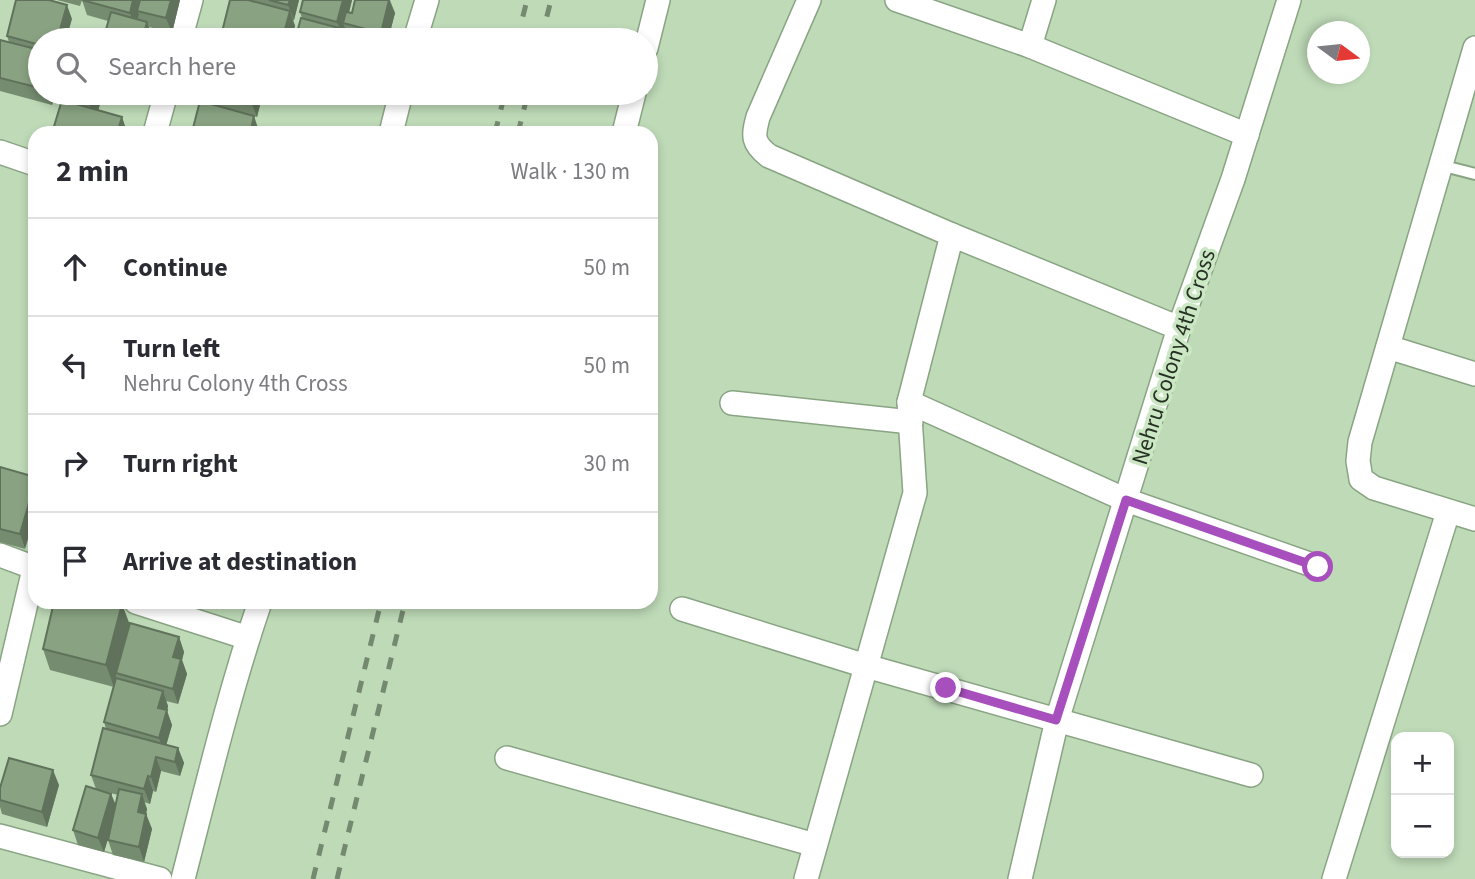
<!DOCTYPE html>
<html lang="en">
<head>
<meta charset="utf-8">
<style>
	body { margin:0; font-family:"Source Sans 3",sans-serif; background:#f2f2f3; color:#2b2b33 }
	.controls { position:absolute; right:21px; bottom:21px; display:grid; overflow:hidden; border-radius:14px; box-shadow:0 4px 10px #0003 }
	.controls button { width:63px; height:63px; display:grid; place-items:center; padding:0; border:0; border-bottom:2px solid #e1e1e2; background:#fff; color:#2b2b33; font:35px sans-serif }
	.compass { position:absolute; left:1307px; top:21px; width:63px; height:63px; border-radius:50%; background:#fff; box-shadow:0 4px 10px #0003; rotate:105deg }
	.stop { position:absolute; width:21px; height:21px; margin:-16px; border:5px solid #a74fbc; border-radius:50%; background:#fff }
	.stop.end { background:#a74fbc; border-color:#fff; box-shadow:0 2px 7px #0008 }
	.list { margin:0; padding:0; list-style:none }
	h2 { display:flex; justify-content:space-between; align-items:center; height:91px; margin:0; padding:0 28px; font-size:30px }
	h2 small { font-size:23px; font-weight:400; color:#7c7c81 }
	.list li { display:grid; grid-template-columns:46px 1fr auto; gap:21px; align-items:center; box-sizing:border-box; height:98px; padding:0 28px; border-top:2px solid #e1e1e2 }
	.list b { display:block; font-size:26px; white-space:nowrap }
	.list p { margin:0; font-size:23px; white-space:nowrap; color:#7c7c81 }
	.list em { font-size:23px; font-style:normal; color:#7c7c81 }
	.icon { flex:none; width:38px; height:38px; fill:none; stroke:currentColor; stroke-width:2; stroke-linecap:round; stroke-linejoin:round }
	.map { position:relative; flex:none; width:1475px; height:879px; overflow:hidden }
	.search { position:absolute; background:#fff; box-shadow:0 4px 10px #0003; left:28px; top:28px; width:630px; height:77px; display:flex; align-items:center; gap:18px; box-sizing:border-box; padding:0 24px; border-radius:38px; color:#7c7c81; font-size:26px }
	.panel { position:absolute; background:#fff; box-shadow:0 4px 10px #0003; left:28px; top:126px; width:630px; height:483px; border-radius:21px }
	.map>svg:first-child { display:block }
</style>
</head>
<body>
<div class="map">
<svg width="1475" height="879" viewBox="0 0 1475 879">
	<rect width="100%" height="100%" fill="#bedab7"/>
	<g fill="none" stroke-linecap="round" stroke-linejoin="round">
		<g stroke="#89a483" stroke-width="14">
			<path id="service" d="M1440,165l35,9"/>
		</g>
		<g stroke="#89a483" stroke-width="26">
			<g id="minor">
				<path d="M809,0l-51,117c-5,19 -6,26 11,39l183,79 227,93"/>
				<path d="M897,0l133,46 217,89"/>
				<path d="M180,40l11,-40"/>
				<path d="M415,40l12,-40"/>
				<path d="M1030,46l14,-46"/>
				<path d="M646,48l12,-48"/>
				<path d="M1475,48l-115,394 -2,19 3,18 13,9 101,31"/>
				<path d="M155,133l11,-40"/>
				<path d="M391,133l10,-40"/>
				<path d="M624,133l10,-40"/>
				<path d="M0,152l35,12"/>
				<path d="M1388,347l87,27"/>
				<path d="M909,402l217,98 192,67"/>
				<path d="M732,403l179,19"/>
				<path d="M0,555l35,13"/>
				<path d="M136,602l112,36"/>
				<path d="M682,609l184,57 385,109"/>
				<path d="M0,714l35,-149"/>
				<path d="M507,758l308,87"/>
				<path d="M0,836l160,43"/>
				<path d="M183,879c24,-93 46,-186 77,-277"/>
				<path d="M806,879l109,-386 -6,-91 43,-167"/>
				<path d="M1020,879l37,-159 122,-392 54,-149 56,-179"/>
				<path d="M1334,879l114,-367"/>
			</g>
		</g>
		<use href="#service" stroke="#fff" stroke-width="10"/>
		<use href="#minor" stroke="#fff" stroke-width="23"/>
		<g stroke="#758970" stroke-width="5" stroke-dasharray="12 12" stroke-linecap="butt">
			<path d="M517,40l10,-40"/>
			<path d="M541,40l10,-40"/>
			<path d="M495,133l10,-40"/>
			<path d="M518,133l10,-40"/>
			<path d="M313,879l68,-277"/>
			<path d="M337,879l68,-277"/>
		</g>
	</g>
	<g fill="#768c70">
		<path d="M57,0h25l-2,6z"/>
		<path d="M82,0h98l-8,33 -23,-6 3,10 -44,-16 -21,-6z"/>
		<path d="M230,0h69l-5,20h-1l2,6 -4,14h-69l-1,-4z"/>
		<path d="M303,0h49l-3,13h3l3,-13h35l5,13 -7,27h-93l7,-22 -2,-6z"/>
		<path d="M72,19l-32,21v53h15l-3,12 -52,-14v-51l9,2 -2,-6z"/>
		<path d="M103,93l-5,17 24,7 5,16h-75l8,-28 -3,-9z"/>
		<path d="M188,93h75l-6,24 -9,-2 11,16v2h-64l-2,-5 7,-26 -9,-3z"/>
		<path d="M0,467l25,82 -25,-7z"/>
		<path d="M129,624l50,13 5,15 -2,8 5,14 -9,30 -12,-3 2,5 -1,5 5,14 -6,20 12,3 6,15 -4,13 -19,-5 -5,21 -3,-1 -3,13 -6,-2 3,7 -1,5 6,15 -8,33 -31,-7 -5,-15 2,-8 -6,20 -26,-7 -5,-15 38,-36 5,11 2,-10 -22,-6 -5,-14 15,-46 -2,-7 10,-35 -64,-17 -7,-21z"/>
		<path d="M59,785l-12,42 -45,-13 -2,-7v-19z"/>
	</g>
	<g fill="#60725b">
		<path d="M133,0h9l-5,11 2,3 -4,14 -5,-15z"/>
		<path d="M171,0h9l-8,33 -6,-15z"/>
		<path d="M290,0h9l-5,20 -6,-15z"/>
		<path d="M343,0h9l-6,24 -3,-1 2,5 -2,8 -6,-14z"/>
		<path d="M389,0l6,13 -7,27h-5l-2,-7z"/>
		<path d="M67,5l5,14 -6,21h-9z"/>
		<path d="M290,11l5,15 -4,14h-9z"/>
		<path d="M147,22l5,15 -1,3h-9z"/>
		<path d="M47,93h8l-3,12z"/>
		<path d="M93,93h10l-7,26 -6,-14z"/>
		<path d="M254,93h9l-6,24 -6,-15z"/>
		<path d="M254,116l5,15v2h-9z"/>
		<path d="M122,117l5,15v1h-10z"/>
		<path d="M35,482v34l-10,33 -5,-15z"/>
		<path d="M122,604l8,21 -14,48v2l-2,12 -8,-22z"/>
		<path d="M179,637l5,15 -2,8 5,14 -9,30 -5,-15v-32z"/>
		<path d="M163,691l5,15 -1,5 5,14 -8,28 -5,-15 -1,-30z"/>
		<path d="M178,748l6,15 -4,13 -5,-14z"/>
		<path d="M156,757l5,14 -5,21 -5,-15z"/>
		<path d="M53,770l6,15 -12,42 -5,-15z"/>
		<path d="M148,776l5,15 -3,13 -6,-15z"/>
		<path d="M111,794l6,15 -13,43 -6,-14z"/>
		<path d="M142,794l5,15 -4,18 -5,-15z"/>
		<path d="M146,814l6,15 -8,33 -5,-15z"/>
	</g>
	<g fill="#89a382" stroke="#60725b" stroke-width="2">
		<path d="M16,0h33l18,5 -10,35h-17v5l-33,-9z"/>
		<path d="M82,0h51l-3,13z"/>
		<path d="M140,0h31l-5,18 -29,-7z"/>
		<path d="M230,0h18l42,11 -8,29h-45l-16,-4z"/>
		<path d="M269,0h21l-2,5z"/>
		<path d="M303,0h40l-6,22 -37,-10z"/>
		<path d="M355,0h34l-8,33 -38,-10 3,-11 6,1z"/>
		<path d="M111,12l36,10 -5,18h-39z"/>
		<path d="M301,18l57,15 -2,7h-61z"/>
		<path d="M0,40l40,10v38l-40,-10z"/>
		<path d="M58,93h35l-3,12 -33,-9z"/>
		<path d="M216,93h38l-3,9z"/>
		<path d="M62,100l60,17 -5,16h-65z"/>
		<path d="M200,101l54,15 -4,17h-39l-18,-5z"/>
		<path d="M0,467l35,10v5l-15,52 -20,-5z"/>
		<path d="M54,602h61l7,2 -16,61 -63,-16z"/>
		<path d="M130,623l49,14 -6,20 8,2 -8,30 -57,-16z"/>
		<path d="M116,678l47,13 -5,17 9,2 -8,28 -55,-16z"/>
		<path d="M103,728l75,20 -3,14 -19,-5 -5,20 -3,-1 -4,13 -53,-14z"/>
		<path d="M9,758l44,12 -11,42 -42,-12v-12z"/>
		<path d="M86,786l25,8 -13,44 -25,-8z"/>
		<path d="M119,789l23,5 -4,18 8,2 -7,33 -31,-7z"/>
	</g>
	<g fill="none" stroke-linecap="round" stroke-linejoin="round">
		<path stroke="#a74fbc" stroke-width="9" d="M946,688l110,32 70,-220 192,67"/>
	</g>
	<g text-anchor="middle" stroke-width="7" stroke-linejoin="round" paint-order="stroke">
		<g font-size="23" fill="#263123" stroke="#cbe7c4">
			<text transform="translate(1173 357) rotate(-72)" y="8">Nehru Colony 4th Cross</text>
		</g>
	</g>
</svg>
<div class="controls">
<button>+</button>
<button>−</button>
</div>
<svg class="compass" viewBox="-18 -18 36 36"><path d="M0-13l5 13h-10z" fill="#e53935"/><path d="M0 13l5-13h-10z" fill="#7c7c81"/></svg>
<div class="stop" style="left:1318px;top:567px"></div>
<div class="stop end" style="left:946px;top:688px"></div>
<div class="search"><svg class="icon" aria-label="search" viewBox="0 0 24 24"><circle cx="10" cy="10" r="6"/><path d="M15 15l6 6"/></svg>Search here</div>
<section class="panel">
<h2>2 min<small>Walk · 130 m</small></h2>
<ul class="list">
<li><svg class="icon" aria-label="ahead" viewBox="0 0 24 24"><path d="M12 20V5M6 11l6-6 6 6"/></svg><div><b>Continue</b></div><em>50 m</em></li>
<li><svg class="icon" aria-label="left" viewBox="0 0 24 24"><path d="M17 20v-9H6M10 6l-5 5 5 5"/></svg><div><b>Turn left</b><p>Nehru Colony 4th Cross</p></div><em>50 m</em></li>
<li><svg class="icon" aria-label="right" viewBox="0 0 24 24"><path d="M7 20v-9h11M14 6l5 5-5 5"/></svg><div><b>Turn right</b></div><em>30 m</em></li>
<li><svg class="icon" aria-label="arrive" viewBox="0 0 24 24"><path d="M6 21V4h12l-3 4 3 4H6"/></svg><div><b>Arrive at destination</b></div></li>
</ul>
</section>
</div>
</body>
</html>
